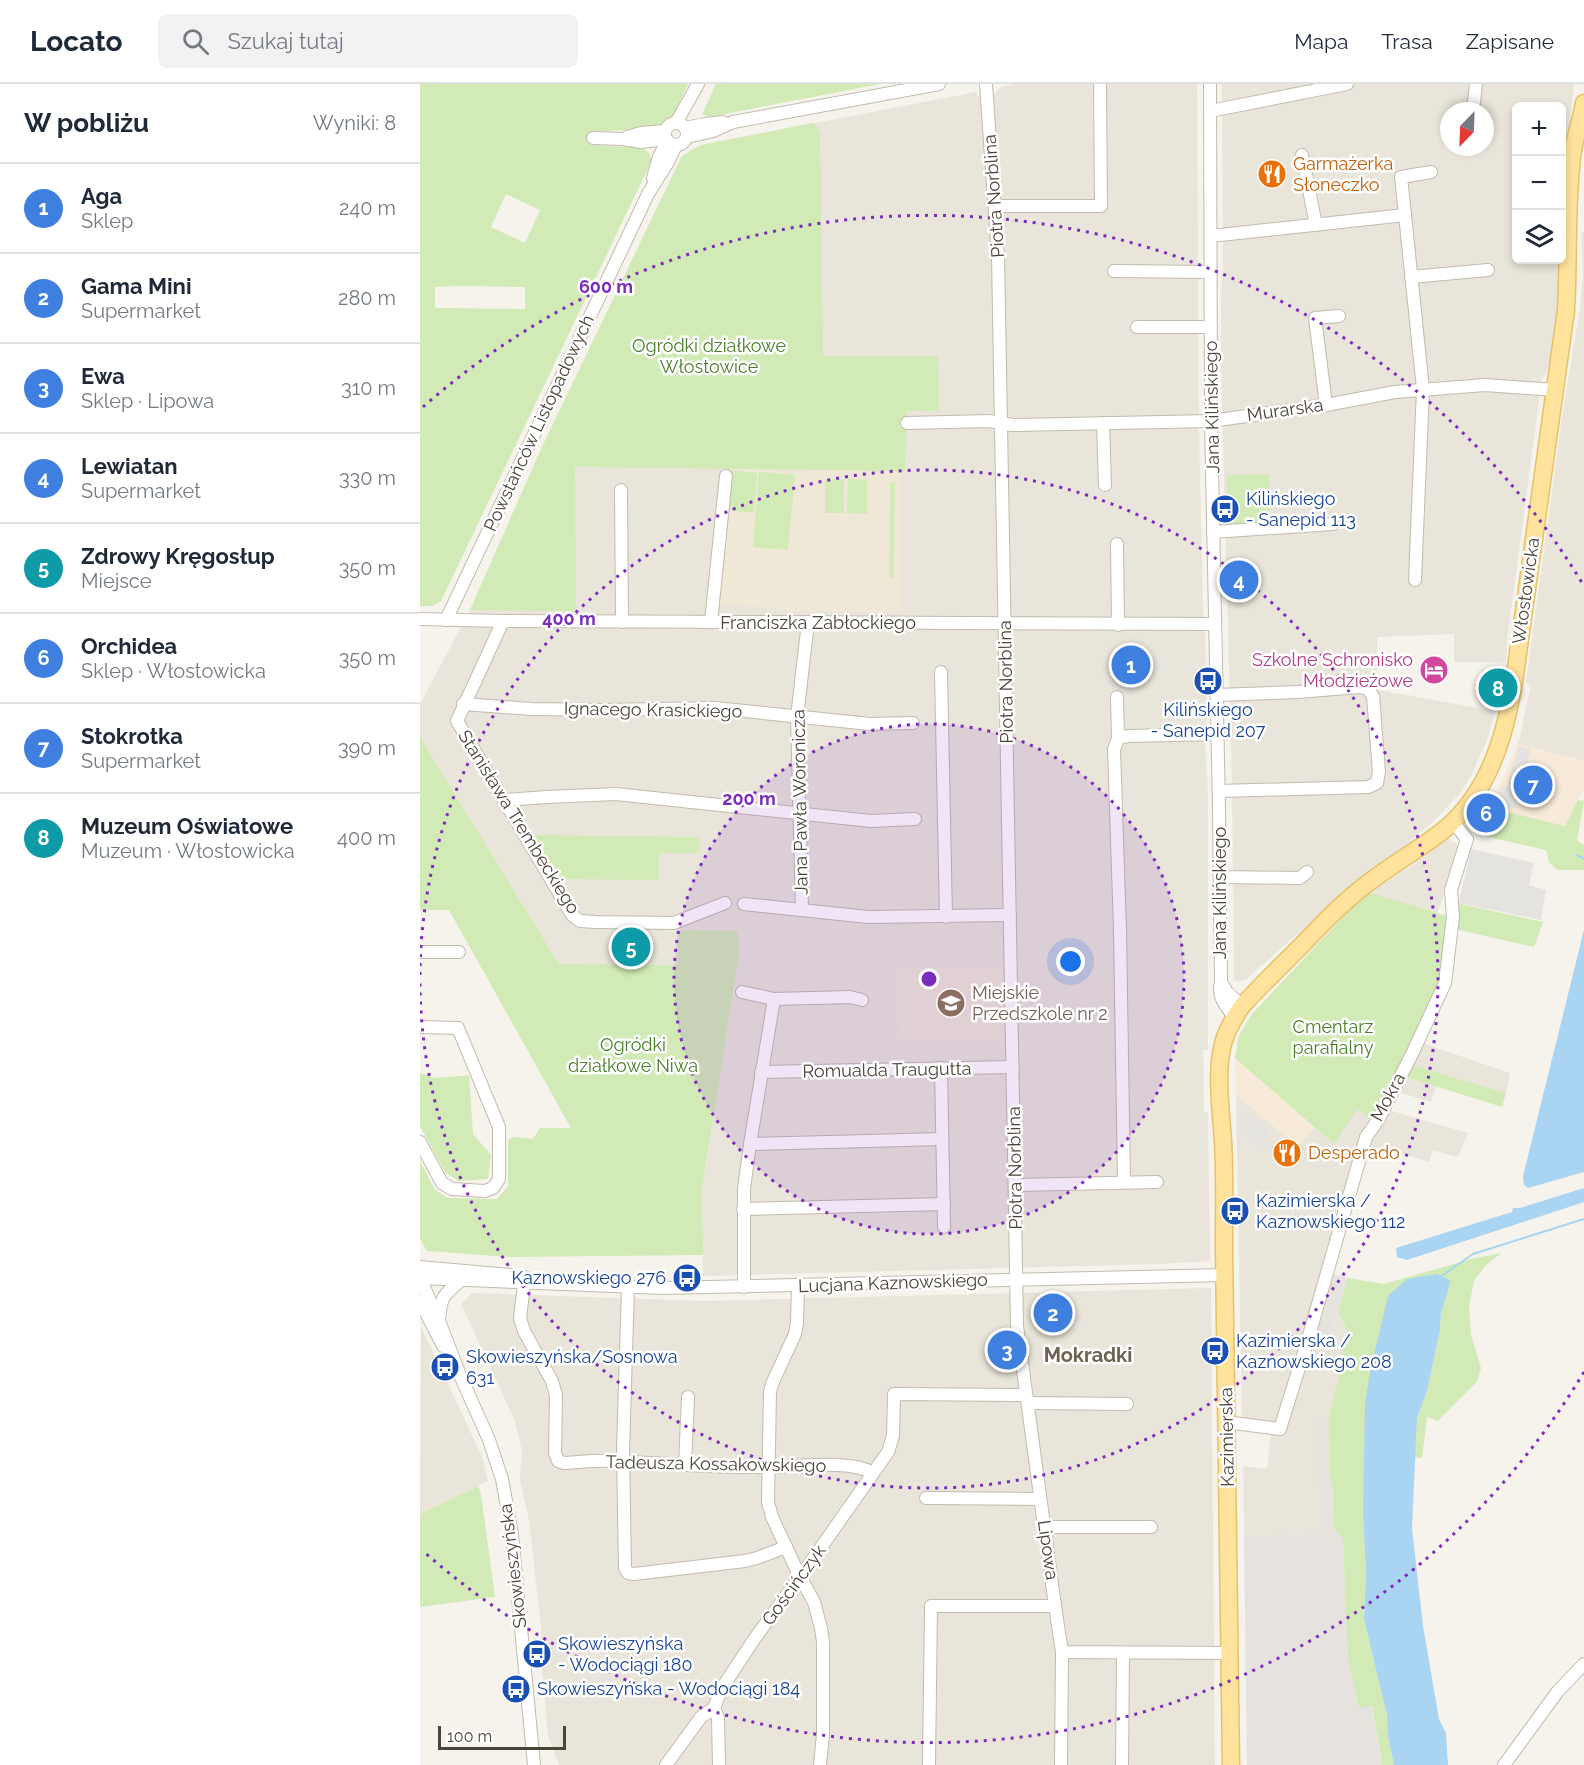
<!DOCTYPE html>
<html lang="pl">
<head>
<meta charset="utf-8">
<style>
	body { margin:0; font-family:Raleway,sans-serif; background:#f2f2f3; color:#1f2937 }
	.controls { position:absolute; right:18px; top:18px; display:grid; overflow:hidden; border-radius:9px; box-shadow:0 3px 9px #0003 }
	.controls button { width:54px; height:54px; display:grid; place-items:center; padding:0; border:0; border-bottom:2px solid #e0e1e3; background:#fff; color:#1f2937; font:30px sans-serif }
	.compass { position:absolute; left:1020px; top:18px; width:54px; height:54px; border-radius:50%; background:#fff; box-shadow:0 3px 9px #0003; rotate:203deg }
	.scale { position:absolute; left:18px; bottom:15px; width:128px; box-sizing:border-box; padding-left:6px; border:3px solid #4b4439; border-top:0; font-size:16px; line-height:21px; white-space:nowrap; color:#4b4439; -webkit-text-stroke:4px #fff; paint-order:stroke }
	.you { position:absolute; left:651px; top:878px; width:21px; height:21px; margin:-15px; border:4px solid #fff; border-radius:50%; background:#1a73e8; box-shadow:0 0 0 9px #1a73e833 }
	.badge { display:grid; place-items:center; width:39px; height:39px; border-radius:50%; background:#7c3aed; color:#fff; font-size:20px; font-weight:700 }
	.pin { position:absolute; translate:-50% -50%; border:3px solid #fff; box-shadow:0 2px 6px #0006 }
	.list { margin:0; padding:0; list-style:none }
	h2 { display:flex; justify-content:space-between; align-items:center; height:78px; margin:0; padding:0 24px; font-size:26px }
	h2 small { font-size:20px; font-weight:400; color:#747a83 }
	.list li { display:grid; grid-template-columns:39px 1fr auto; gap:18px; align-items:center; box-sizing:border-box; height:90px; padding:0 24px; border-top:2px solid #e0e1e3 }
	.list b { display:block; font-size:22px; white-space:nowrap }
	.list p { margin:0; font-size:20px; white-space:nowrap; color:#747a83 }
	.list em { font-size:20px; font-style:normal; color:#747a83 }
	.icon { flex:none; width:33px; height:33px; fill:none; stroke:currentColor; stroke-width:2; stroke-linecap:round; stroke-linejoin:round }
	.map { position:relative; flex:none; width:1164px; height:1681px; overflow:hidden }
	header { display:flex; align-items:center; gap:36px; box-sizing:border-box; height:84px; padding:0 30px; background:#fff; border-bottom:2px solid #e0e1e3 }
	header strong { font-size:28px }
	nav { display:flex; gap:33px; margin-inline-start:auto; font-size:21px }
	.search { width:420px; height:54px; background:#f2f2f3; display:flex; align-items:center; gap:15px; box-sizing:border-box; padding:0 21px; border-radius:9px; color:#747a83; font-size:22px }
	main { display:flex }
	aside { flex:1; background:#fff }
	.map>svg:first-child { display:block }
</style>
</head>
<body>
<header>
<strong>Locato</strong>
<div class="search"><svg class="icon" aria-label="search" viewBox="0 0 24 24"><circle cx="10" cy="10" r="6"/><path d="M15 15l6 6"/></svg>Szukaj tutaj</div>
<nav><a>Mapa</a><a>Trasa</a><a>Zapisane</a></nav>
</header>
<main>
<aside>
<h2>W pobliżu<small>Wyniki: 8</small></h2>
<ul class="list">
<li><span class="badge" style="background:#3f7fe0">1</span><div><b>Aga</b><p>Sklep</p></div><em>240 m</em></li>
<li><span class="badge" style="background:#3f7fe0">2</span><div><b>Gama Mini</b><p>Supermarket</p></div><em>280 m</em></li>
<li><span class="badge" style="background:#3f7fe0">3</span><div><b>Ewa</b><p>Sklep · Lipowa</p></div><em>310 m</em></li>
<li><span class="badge" style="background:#3f7fe0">4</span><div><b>Lewiatan</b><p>Supermarket</p></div><em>330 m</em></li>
<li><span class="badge" style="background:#0f9aa8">5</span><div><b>Zdrowy Kręgosłup</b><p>Miejsce</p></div><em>350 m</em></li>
<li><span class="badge" style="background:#3f7fe0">6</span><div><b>Orchidea</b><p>Sklep · Włostowicka</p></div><em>350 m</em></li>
<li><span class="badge" style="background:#3f7fe0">7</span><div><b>Stokrotka</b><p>Supermarket</p></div><em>390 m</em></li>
<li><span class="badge" style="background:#0f9aa8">8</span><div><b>Muzeum Oświatowe</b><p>Muzeum · Włostowicka</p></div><em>400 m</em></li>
</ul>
</aside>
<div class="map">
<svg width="1164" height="1681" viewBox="0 0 1164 1681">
	<rect width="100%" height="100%" fill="#f6f3ec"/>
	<g fill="#eae5da" fill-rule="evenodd">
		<path d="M594,0h183l2,345 4,183 2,22 2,80 1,1 -3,27 3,54v254h-5l1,61 4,1 2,149 -50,3 -457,12 -1,-85 37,-236 -1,-24 -52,-1 -7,2 -2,34 -118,-2 -139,-227v-33l50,-94 72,-163 140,-291 19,-11 275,-53 1,4 18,-2 6,-7z"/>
		<path d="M802,0h352l-7,58 -5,15v-51h-46v154h44v26l-7,59v18h-4l-2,9 -5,7 -34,254 -2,29h-52v-28l-77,3v53l118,21 -8,29 -16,36 -11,17 -20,22 -31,28 -48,35 -116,102 -11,1 -2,-198 -11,-419v-76l2,-16zM1029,27h36v36h-36z"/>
		<path d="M1161,148h3v529l-67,-17 3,-7 10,-49 -4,-6 39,-285 15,-87 3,-35z"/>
		<path d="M1027,754l14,9 -24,67 -66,-21 6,-8h5l43,-28z"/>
		<path d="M999,958l91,31 -4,20 -97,-29z"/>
		<path d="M983,992l33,10 -5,16 -36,-11z"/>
		<path d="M816,1011l62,51 16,-19 20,17 23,-36 14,13 14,-12 83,24 -10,24 -25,-7 -4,12 -28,-8 -36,-4 -4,29 -52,176 14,4 15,-48 8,17 -5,37 -12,52 -12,-1 2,118 -75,2 -1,-70 24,3 4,-37 -29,-4z"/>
		<path d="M791,1204l4,477h-656l-11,-29 -7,-82v-27l-12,-107 -9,-40 2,-28 -7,-31 -54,-117 11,-11 232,8z"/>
		<path d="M1,1242l62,133 5,22 -68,33z"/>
	</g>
	<g fill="#f7ead8">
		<path d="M1097,660l67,17v28l-19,37 -77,-19 17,-32z"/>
		<path d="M815,974l79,69 -16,19 -62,-51z"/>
	</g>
	<g fill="#e6e2dd">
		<path d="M912,1190l16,4 -25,81 -15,-4z"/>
		<path d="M897,1332l12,1 1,61h2l2,50 9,11 5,120 11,48 12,-2 11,60h-135l-3,-229 75,-2z"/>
	</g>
	<g fill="#efe8d6">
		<path d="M311,385l170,1 -2,143 -126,-3 -1,-3 -54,-3z"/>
		<path d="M477,883l106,1 1,73 -105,-2z"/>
	</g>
	<g fill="#d2eab5" fill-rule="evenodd">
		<path d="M0,0h268l-15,32 -15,12 -65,4v13l50,3 7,6 1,8 -210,439 -9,5h-12zM86,110l34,16 -15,33 -34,-16zM39,202l66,1v22l-90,-1v-21z"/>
		<path d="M296,0h164l-171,33 -7,-3z"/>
		<path d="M393,39l7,9 3,224h115l1,55h-32l-2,60 -330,-4 1,144 -106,-1 72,-163 140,-291 19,-11z"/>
		<path d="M312,386l25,3 -3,40 -26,-3z"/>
		<path d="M339,388l36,3 -7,75 -35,-3z"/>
		<path d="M849,390l1,52 -42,2 -1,-53z"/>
		<rect x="405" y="395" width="19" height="34"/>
		<path d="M428,395l19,1v34l-20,-1z"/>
		<path d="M470,398h5l-1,96h-5z"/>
		<path d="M0,653l139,227 118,1 2,-33 7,-2 52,1 1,24 -37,235 1,65 -194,2 -82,-6 -7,-12v-78l15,29 13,8 49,1 11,-13v-46l5,-3 20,2 7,-11h31l-122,-218h-29z"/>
		<path d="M1158,716l6,1 -7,39 7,5v25h-27l-8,-8 -3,-12 -58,-13 12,-27 65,16z"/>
		<path d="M112,751l168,2 -1,16h-40v27l-100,-1z"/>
		<path d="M951,809l79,24 -8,69 -68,137 -17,-14 -23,35 -99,-86 3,-21 14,-23 110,-117z"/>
		<path d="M1036,819l87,19 -9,25 -79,-18z"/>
		<path d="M989,980l97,29 -4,14 -99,-31z"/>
		<path d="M0,989l15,5 34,-3 4,59 18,21 -3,24 -30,2 -13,-9 -25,-46z"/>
		<path d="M1081,1169l-17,14 -10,14 -5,26 2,28 10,33 -4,14 -39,39 -11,-4 -5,41 -7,-1 2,-39 10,-27 13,-61 1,-18 7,-21 -85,222 3,60 -2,46 23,96 1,21 6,29h-12l-10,-59 -13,2 -11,-49 -5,-120 -9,-11 -2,-49 -2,-1 -1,-61 12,-52 5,-37 -8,-17 10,-33 36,6 87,-25z"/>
		<path d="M58,1402l3,8 14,103 -75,10v-93z"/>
	</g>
	<g fill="#e5e3e0">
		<path d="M1099,662l12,3 -15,60 -19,-5 5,-18 6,1 3,-16z"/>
		<path d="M1051,765l63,14 -5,22 17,5 -5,30 -82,-17z"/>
		<path d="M829,1031l21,17 -7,9 5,4 -4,5 -26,-21z"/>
	</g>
	<g fill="#a9d4f2">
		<path d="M1164,846v242l-56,16 -4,-3 -1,-9z"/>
		<path d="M1164,1104v14l-177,58 -10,-3 -1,-9 116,-36 1,-4h7z"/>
		<path d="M1016,1190l14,6 -2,11 -7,21 -1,18 -13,61 -10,27 -5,110 11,98 16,93 7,14 2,32h-54l-6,-29 -1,-21 -23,-96 2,-46 -3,-60 2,-109 5,-32 18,-76 19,-17z"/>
	</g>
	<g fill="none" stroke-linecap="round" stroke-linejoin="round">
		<g stroke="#a9d4f2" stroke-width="2">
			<path d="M1157,771l7,4"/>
			<path d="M1020,1193l33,-23 111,-35"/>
		</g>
		<g stroke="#c2bbae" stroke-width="14">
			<g id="minor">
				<path d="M566,0l12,173 19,1069 38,280 7,46 168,1"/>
				<path d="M790,0l1,337 8,387 2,174c-4,16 5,23 13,35"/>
				<path d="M790,27l137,-27"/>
				<path d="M1053,27l3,-27"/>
				<circle cx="256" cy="50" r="11"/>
				<path d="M256,39l22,-39"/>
				<path d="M265,44l20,-4 18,-2"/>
				<path d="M207,53l14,-4 24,-2"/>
				<path d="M267,53l26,-6 20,-9 206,-38"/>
				<path d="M173,54l30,1 18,3 25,-3"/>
				<path d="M882,71l14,70"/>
				<path d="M233,94l6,-21 8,-16"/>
				<path d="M575,122h106l-1,-122"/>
				<path d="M985,131l18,174 -8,191"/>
				<path d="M791,152l194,-21 -4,-38 30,-5"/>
				<path d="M694,187l97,1"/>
				<path d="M991,193l77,-7"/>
				<path d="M717,243h74"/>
				<path d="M906,321l-11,-87 24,-2"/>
				<path d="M487,339l82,-2 23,4 199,-4 115,-16 69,-13 90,-7 70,5"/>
				<path d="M683,339l2,62"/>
				<path d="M201,406l1,132"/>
				<path d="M793,448l120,-8"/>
				<path d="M697,460l1,81"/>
				<path d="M0,535l83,2 712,3"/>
				<path d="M26,536l202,-426 20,-32 8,-17"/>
				<path d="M83,537l-46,100 115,194 8,6 16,1 78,1 51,-20"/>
				<path d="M291,538l15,-146"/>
				<path d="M521,588l5,245"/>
				<path d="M797,611l81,-3 61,-5 8,1 6,8 6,76 -2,11 -9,4 -149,4"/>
				<path d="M697,613l1,42 -4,10 6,181 4,252"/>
				<path d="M43,620l69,5 72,1 111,-2 155,16 43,-1"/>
				<path d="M698,655l3,-2 7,-1 90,-2"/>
				<path d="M85,716l42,-3 69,-3 255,27 44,-2"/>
				<path d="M801,793l79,1 7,-6"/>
				<path d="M324,820l124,13 142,-2"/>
				<path d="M382,826l-5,-193 11,-95"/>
				<path d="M0,868h39"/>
				<path d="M801,898l6,10 15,14"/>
				<path d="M322,908l32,7 76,-2 12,3"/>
				<path d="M0,943l38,1 41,99v52l-6,9 -8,3 -33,-2 -10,-6 -22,-41"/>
				<path d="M521,984l3,159"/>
				<path d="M341,988l252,-5"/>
				<path d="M330,1060l192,-5"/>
				<path d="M595,1101l142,-3"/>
				<path d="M323,1125l201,-5"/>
				<path d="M0,1183l90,8"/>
				<path d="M105,1193l-5,41 4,13 28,50 4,14 -1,58 3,8 6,2c16,-1 34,-3 50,-2 52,3 104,7 155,6 28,0 81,-8 104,6"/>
				<path d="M0,1194l243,10 562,-13"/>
				<path d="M0,1194l19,43 21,54 29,65 13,39 10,55 22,231"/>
				<path d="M378,1202l-1,37 -2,11 -23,50 -2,8 -2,110 4,15 28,60 14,25 7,26 2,14v92l-3,31"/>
				<path d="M208,1203l-5,164 2,117 3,5 6,1 111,-13 12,-3 29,-11"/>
				<path d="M324,1203v-98l6,-45 24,-145"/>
				<path d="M0,1217l23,45"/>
				<path d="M19,1235c2,-22 4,-24 21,-38"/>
				<path d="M608,1319l99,1"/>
				<path d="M806,1338l54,7 28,-90 58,-202 12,-17 34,-66 33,-71 8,-66 -2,-27 16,-51 -14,-17"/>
				<path d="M265,1381l3,-68"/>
				<path d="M506,1414l114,1"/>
				<path d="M625,1443h106"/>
				<path d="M294,1624l4,10 1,47"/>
				<path d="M246,1681l35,-48 13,-9 8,-20 33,-50 53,-72 80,-114 5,-16 1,-42 132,1"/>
				<path d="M509,1681l2,-159h124"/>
				<path d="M641,1681l1,-113"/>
				<path d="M702,1681l1,-111"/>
				<path d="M1084,1681l54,-74 26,-27"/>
			</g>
		</g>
		<g stroke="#e6c16a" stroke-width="19">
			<path id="major" d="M811,1681l-7,-517c0,-36 1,-71 -1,-107 -2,-29 -7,-65 -1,-93 3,-16 11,-29 20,-42 18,-20 38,-39 58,-59 20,-21 40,-42 63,-60 26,-21 56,-37 82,-58 44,-37 60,-93 69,-147l52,-372c3,-51 0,-102 6,-153 2,-18 9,-36 12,-54"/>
		</g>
		<use href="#minor" stroke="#fff" stroke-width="12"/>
		<use href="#major" stroke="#ffe39c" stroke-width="16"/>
	</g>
	<circle cx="509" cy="895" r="255" fill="#7b2cbf" fill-opacity=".12"/>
	<g fill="none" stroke="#7b2cbf" stroke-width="3" stroke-dasharray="3 6">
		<circle cx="509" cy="895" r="255"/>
		<path d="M0 891A509 509 0 1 1 0 899"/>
		<path d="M1164 1288A764 764 0 0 1 3 1467M3 323A764 764 0 0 1 1164 502"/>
	</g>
	<defs>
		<g id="restaurant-disc" transform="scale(1.5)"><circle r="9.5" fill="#e8710a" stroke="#fff"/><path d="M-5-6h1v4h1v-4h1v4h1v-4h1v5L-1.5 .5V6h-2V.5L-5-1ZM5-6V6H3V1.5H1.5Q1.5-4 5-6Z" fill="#fff"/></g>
		<g id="bus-disc" transform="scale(1.5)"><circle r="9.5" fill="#1a4fb4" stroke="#fff"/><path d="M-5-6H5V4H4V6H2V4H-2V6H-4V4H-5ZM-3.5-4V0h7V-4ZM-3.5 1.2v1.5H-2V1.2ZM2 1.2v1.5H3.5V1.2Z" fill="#fff"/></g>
		<g id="hotel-disc" transform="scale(1.5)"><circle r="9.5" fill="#d1479c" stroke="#fff"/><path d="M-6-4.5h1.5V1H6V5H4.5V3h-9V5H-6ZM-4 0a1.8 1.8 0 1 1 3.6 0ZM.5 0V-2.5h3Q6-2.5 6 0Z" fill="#fff"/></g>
		<g id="school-disc" transform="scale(1.5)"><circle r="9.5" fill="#8d6e63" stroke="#fff"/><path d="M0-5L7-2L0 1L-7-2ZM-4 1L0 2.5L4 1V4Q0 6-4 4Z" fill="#fff"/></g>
	</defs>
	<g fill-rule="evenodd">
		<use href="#restaurant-disc" x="852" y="90"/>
		<use href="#bus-disc" x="805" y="425"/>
		<use href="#hotel-disc" x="1014" y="586"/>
		<use href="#bus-disc" x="788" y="597"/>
		<use href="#school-disc" x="531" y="919"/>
		<use href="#restaurant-disc" x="867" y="1069"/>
		<use href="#bus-disc" x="815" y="1127"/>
		<use href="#bus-disc" x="267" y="1194"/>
		<use href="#bus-disc" x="795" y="1267"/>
		<use href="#bus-disc" x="25" y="1283"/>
		<use href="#bus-disc" x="117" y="1570"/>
		<use href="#bus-disc" x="96" y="1605"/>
	</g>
	<g text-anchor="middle" stroke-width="5" stroke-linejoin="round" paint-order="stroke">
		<g font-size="18" fill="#c56008" stroke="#fff" text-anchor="start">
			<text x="873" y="86">Garmażerka<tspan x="873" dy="21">Słoneczko</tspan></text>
			<text x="888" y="1075">Desperado</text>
		</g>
		<g font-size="18" fill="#4b4439" stroke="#fff">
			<text transform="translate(574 112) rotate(-94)" y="6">Piotra Norblina</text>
			<text transform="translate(792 323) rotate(-91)" y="6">Jana Kilińskiego</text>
			<text transform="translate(865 326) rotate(-8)" y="6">Murarska</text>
			<text transform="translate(119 339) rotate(-65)" y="6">Powstańców Listopadowych</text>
			<text transform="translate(1106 507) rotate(-82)" y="6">Włostowicka</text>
			<text x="398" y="545">Franciszka Zabłockiego</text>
			<text transform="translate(586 598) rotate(-91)" y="6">Piotra Norblina</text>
			<text transform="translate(233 626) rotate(1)" y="6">Ignacego Krasickiego</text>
			<text transform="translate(380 718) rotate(-91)" y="6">Jana Pawła Woronicza</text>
			<text transform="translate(99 738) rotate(58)" y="6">Stanisława Trembeckiego</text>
			<text transform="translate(800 809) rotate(-90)" y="6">Jana Kilińskiego</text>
			<text transform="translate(467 986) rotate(-1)" y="6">Romualda Traugutta</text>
			<text transform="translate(968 1013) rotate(-61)" y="6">Mokra</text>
			<text transform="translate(595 1084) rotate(-91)" y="6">Piotra Norblina</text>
			<text transform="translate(473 1199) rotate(-2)" y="6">Lucjana Kaznowskiego</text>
			<text transform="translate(807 1353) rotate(-91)" y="6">Kazimierska</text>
			<text transform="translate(296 1380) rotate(1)" y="6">Tadeusza Kossakowskiego</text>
			<text transform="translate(628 1466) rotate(82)" y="6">Lipowa</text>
			<text transform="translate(93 1482) rotate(-97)" y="6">Skowieszyńska</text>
			<text transform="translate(374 1501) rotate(-54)" y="6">Gościńczyk</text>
		</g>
		<g font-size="18" fill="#4a7f2a" stroke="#fff">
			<text x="289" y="268">Ogródki działkowe<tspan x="289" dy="21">Włostowice</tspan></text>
			<text x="913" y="949">Cmentarz<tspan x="913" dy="21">parafialny</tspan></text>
			<text x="213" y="967">Ogródki<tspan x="213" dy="21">działkowe Niwa</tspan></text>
		</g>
		<g font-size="18" fill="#164399" stroke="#fff" text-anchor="start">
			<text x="826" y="421">Kilińskiego<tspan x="826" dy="21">- Sanepid 113</tspan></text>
			<text x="788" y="632" text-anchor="middle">Kilińskiego<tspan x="788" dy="21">- Sanepid 207</tspan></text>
			<text x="836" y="1123">Kazimierska /<tspan x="836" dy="21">Kaznowskiego 112</tspan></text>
			<text x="246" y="1200" text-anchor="end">Kaznowskiego 276</text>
			<text x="816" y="1263">Kazimierska /<tspan x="816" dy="21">Kaznowskiego 208</tspan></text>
			<text x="46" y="1279">Skowieszyńska/Sosnowa<tspan x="46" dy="21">631</tspan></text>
			<text x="138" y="1566">Skowieszyńska<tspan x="138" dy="21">- Wodociągi 180</tspan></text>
			<text x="117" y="1611">Skowieszyńska - Wodociągi 184</text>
		</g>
		<g font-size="18" fill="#b23c85" stroke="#fff" text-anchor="end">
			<text x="993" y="582">Szkolne Schronisko<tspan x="993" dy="21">Młodzieżowe</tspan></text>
		</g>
		<g font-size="18" fill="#785e54" stroke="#fff" text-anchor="start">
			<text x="552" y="915">Miejskie<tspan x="552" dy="21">Przedszkole nr 2</tspan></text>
		</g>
		<g font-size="20" font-weight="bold" fill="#6e6250" stroke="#fff">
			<text x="668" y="1278">Mokradki</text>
		</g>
	</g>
	<circle cx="509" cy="895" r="9" fill="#7b2cbf" stroke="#fff" stroke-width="3"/>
	<g font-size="18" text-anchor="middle" font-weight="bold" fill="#7b2cbf" stroke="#fff" stroke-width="5" stroke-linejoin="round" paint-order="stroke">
		<text x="186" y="209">600 m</text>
		<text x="149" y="541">400 m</text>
		<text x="329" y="721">200 m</text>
	</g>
</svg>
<div class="controls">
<button>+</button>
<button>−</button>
<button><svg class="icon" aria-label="layers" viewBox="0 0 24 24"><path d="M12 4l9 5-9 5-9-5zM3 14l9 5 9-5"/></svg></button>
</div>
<svg class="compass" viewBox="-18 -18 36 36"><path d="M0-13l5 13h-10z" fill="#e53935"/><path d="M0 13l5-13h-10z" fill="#747a83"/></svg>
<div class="scale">100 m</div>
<div class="you"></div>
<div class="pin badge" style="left:711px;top:581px;background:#3f7fe0">1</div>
<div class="pin badge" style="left:633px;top:1229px;background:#3f7fe0">2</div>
<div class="pin badge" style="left:587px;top:1266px;background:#3f7fe0">3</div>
<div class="pin badge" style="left:819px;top:496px;background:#3f7fe0">4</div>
<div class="pin badge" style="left:211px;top:863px;background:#0f9aa8">5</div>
<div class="pin badge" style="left:1066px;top:729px;background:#3f7fe0">6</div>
<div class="pin badge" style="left:1113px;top:701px;background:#3f7fe0">7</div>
<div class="pin badge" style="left:1078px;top:604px;background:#0f9aa8">8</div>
</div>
</main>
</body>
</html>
